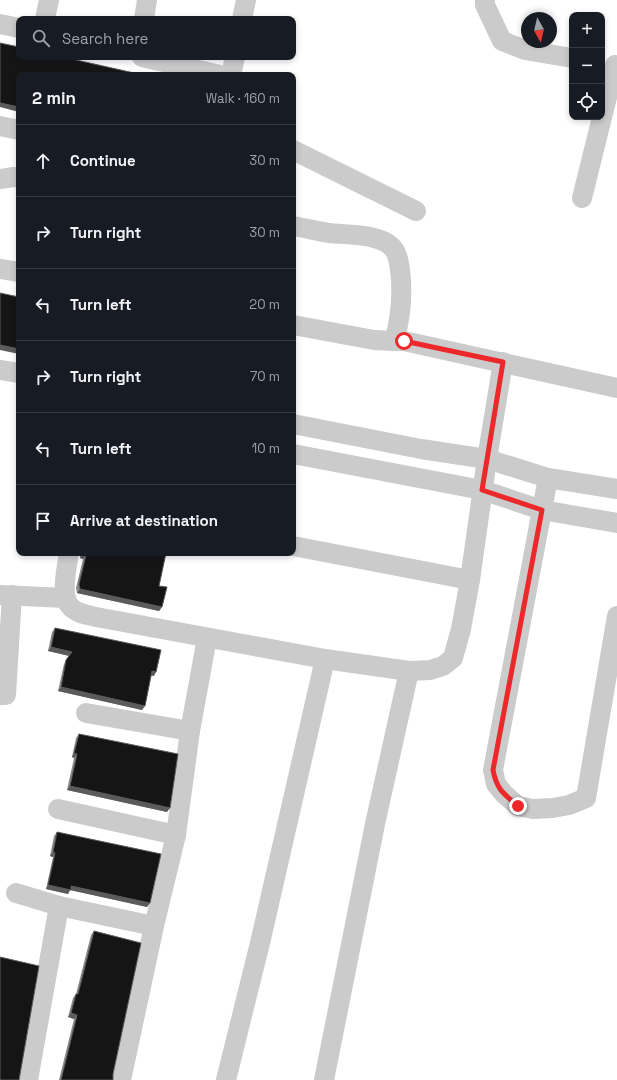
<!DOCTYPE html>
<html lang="en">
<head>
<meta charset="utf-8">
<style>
	body { margin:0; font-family:"Space Grotesk",sans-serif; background:#242831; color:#f1f3f6 }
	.controls { position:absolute; right:12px; top:12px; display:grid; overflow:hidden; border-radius:8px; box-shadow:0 2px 6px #0003 }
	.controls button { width:36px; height:36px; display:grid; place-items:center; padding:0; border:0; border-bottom:1px solid #363941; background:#171b24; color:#f1f3f6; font:20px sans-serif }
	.compass { position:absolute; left:521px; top:12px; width:36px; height:36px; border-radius:50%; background:#171b24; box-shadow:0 2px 6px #0003; rotate:172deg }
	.stop { position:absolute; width:12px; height:12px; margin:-9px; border:3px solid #ed282b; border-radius:50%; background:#fff }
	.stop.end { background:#ed282b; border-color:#fff; box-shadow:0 1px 4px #0008 }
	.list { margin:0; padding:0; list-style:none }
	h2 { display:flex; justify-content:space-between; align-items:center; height:52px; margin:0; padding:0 16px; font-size:17px }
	h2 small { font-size:13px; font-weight:400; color:#9ea1a6 }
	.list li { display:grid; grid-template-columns:26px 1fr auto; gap:12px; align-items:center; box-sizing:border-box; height:72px; padding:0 16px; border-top:1px solid #363941 }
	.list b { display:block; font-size:15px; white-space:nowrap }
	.list em { font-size:13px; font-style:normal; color:#9ea1a6 }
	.icon { flex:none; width:22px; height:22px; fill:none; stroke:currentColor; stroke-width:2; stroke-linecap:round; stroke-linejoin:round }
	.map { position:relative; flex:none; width:617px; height:1080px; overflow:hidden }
	.search { position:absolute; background:#171b24; box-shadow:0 2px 6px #0003; left:16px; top:16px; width:280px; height:44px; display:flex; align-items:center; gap:10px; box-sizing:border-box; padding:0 14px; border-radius:8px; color:#9ea1a6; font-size:15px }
	.panel { position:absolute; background:#171b24; box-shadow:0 2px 6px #0003; left:16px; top:72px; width:280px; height:484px; border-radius:8px }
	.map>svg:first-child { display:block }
</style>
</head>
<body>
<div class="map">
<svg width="617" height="1080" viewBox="0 0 617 1080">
	<rect width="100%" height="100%" fill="#fff"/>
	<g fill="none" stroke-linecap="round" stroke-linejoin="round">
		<g stroke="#cbcbcb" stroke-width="20">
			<path d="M485,0v5l17,36 23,9 47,8"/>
			<path d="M45,19l4,-19"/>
			<path d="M144,19l3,-19"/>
			<path d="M242,19l4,-19"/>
			<path d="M0,24l19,4"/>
			<path d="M142,57l78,18"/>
			<path d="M231,75l4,-18"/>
			<path d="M0,126l19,4"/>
			<path d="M293,150l123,61"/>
			<path d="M0,179l14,-2 5,1"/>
			<path d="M582,198l33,-133"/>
			<path d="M293,226c12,2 24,5 36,7 18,2 56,0 66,18 5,9 5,19 6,29 1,20 -1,42 -7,61h10l213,47"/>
			<path d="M0,269l19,3"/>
			<path d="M293,325l81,15 20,1"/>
			<path d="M0,370l19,3"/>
			<path d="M293,424l128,25 66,10 61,19 69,11"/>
			<path d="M293,454l189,36 60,20 75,13"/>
			<path d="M548,478l-55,292 3,14 8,10 14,12 15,3 20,-1 16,-3 17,-7 31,-182"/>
			<path d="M293,546l177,34"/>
			<path d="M69,553c-2,13 -9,43 1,53 5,7 18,9 26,11l229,42 84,12 21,-1 13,-4 10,-8 8,-29 9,-49 17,-121 16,-97"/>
			<path d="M0,595l66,3"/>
			<path d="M0,695h6l6,-100"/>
			<path d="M86,713l104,18"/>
			<path d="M58,809l118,26"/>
			<path d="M16,893l43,13 95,20"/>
			<path d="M28,1080l31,-174"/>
			<path d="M121,1080l33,-154 22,-91 14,-104 17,-93"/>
			<path d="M226,1080l34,-137 65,-284"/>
			<path d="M324,1080l51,-256 34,-153"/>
		</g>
	</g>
	<g fill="#8a8a8a">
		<path d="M80,553h86l-7,33 3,21 -3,4 -82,-18 -1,-5 7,-29 -3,-1z"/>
		<path d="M55,628l99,48h-3l-9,34 -84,-19 6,-27 5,-8 -21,-5 4,-19z"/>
		<path d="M79,734l88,78 -100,-22 7,-32 -2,-1 4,-19z"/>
		<path d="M57,832l93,71 -3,4 -77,-17 -2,4 -22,-5 7,-32 -3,-1 4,-20z"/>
		<path d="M94,931l19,149h-54l15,-61 -6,-2 5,-19 3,-4 15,-59z"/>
	</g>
	<g fill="#5b5b5b">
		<path d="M0,103l19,4v5l-19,-5z"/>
		<path d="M0,345l19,4v5l-19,-4z"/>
		<path d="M83,554l3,1 -3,4 -3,-1z"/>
		<path d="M80,589l82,18 -3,4 -82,-18z"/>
		<path d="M51,647l21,5 -2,4 -22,-5z"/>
		<path d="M152,671l4,1 -2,4 -5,-1z"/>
		<path d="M61,687l84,19 -3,4 -84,-19z"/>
		<path d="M74,753l3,1 -3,4 -2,-1z"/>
		<path d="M70,786l100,22 -3,4 -100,-22z"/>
		<path d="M53,852l2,1 -2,4 -3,-1z"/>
		<path d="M48,885l23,1 79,17 -3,4 -77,-17 -2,4 -22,-5z"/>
		<path d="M71,1013l6,2 -3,4 -6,-2z"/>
	</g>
	<g fill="#151515" stroke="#5b5b5b">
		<path d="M0,43l19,4v10h44l80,18h-124v32l-19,-4z"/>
		<path d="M0,293l19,4v52l-19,-4z"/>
		<path d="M83,553h83l-7,33 8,1 -5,20 -82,-18 -1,-5 7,-29 -3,-1z"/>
		<path d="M55,628l106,22 -5,22 -4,-1 -7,35 -84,-19 5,-27 6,-8 -21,-5z"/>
		<path d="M79,734l99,20 -8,54 -100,-22 7,-32 -3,-1z"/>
		<path d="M57,832l104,22 -11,49 -79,-17v4l-23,-5 7,-32 -2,-1z"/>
		<path d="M94,931l47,12 -28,131v6h-52l16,-65 -6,-2 5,-19h2z"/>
		<path d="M0,957l39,9 -20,114h-19z"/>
	</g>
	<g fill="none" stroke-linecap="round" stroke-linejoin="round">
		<path stroke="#ed282b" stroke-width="5" d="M404,341l99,21 -21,128 60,20 -49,260c4,20 10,23 25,36"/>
	</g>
</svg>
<div class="controls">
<button>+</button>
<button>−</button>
<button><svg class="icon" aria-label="locate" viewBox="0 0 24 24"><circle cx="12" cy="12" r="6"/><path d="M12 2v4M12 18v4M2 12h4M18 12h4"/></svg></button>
</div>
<svg class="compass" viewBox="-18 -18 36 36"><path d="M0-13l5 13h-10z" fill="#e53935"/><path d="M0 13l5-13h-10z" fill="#9ea1a6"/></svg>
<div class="stop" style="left:404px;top:341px"></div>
<div class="stop end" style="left:518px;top:806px"></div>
<div class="search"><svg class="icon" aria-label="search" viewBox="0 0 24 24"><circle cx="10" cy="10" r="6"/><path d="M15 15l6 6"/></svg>Search here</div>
<section class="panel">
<h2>2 min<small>Walk · 160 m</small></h2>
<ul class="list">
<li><svg class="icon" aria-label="ahead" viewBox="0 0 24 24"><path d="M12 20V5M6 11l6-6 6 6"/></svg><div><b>Continue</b></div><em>30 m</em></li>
<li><svg class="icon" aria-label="right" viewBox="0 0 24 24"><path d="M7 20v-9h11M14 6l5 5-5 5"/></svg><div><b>Turn right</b></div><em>30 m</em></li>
<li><svg class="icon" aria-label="left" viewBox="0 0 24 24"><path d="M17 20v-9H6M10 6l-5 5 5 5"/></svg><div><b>Turn left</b></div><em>20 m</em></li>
<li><svg class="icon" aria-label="right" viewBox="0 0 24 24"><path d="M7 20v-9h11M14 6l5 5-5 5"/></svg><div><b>Turn right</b></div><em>70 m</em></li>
<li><svg class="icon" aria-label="left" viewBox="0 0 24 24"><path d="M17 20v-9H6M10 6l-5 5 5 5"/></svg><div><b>Turn left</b></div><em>10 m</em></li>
<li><svg class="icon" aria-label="arrive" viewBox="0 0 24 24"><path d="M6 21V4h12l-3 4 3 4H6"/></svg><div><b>Arrive at destination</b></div></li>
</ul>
</section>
</div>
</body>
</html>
